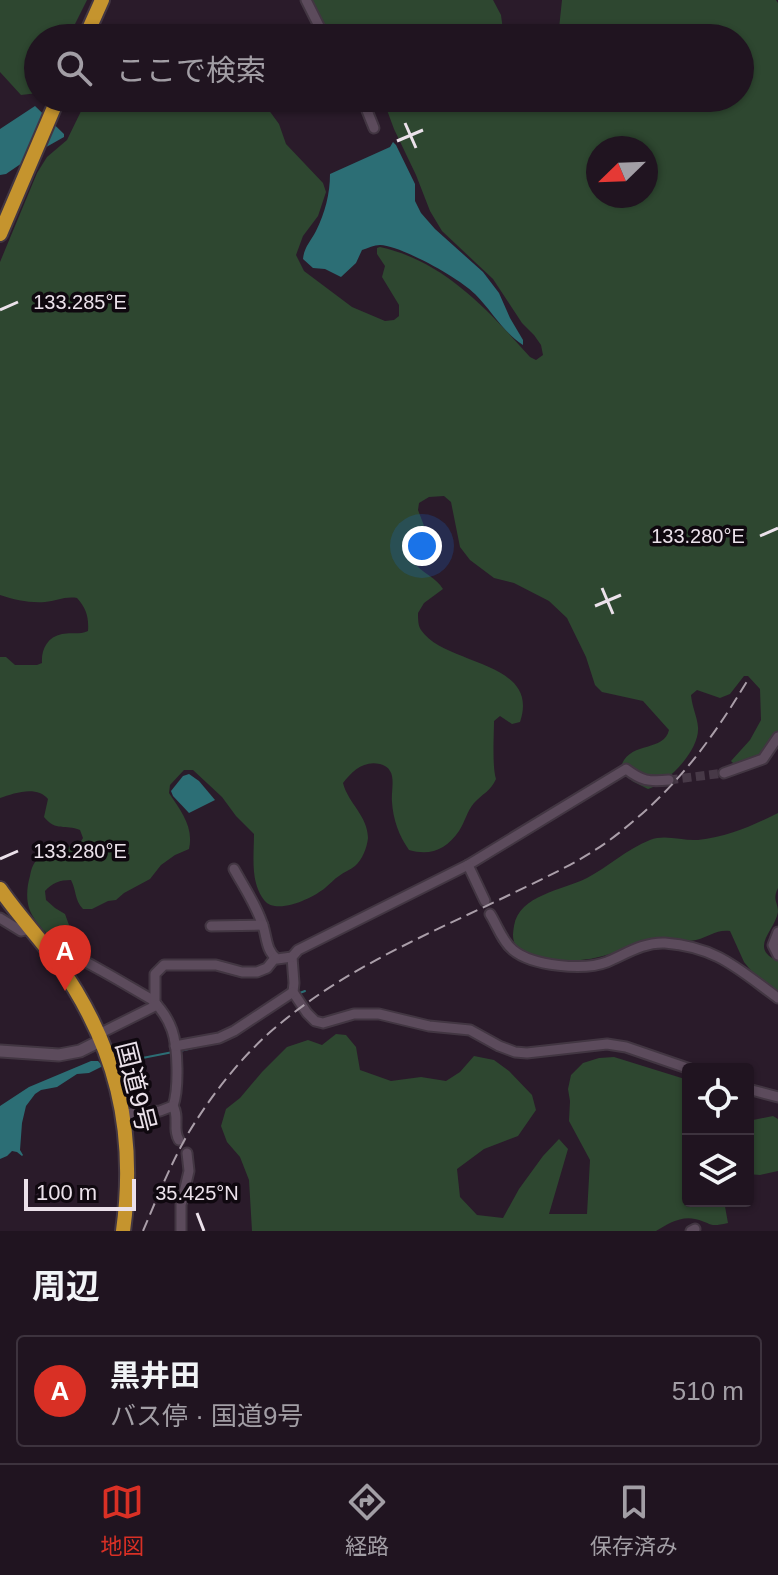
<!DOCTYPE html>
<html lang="ja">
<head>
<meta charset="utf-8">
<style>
	body { margin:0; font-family:Arial,"Noto Sans JP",sans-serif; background:#2d212d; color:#f1f3f6 }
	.controls { position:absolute; right:24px; bottom:24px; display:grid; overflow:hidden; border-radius:8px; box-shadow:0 2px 6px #0004 }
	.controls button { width:72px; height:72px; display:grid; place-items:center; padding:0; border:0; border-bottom:2px solid #3d333e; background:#201420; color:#f1f3f6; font:40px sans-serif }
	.compass { position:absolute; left:586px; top:136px; width:72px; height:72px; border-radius:50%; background:#201420; box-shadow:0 2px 6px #0004; rotate:247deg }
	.scale { position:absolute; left:24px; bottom:20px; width:112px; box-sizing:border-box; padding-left:8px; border:4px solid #ebe1ea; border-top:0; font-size:22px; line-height:28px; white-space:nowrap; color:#ebe1ea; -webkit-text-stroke:6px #0f080f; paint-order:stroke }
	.you { position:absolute; left:422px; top:546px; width:28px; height:28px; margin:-20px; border:6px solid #fff; border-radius:50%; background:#1a73e8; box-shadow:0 0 0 12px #1a73e833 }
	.badge { display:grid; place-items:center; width:52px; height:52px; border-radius:50%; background:#d93025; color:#fff; font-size:26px; font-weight:700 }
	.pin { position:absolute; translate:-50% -66px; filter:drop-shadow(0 2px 4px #0008) }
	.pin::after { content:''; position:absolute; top:42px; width:28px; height:24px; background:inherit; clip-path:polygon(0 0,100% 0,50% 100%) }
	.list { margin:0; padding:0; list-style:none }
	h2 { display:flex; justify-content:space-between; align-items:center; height:104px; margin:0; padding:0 32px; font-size:34px }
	h2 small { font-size:26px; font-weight:400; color:#a29ea5 }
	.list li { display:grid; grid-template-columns:52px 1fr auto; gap:24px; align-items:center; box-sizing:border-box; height:112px; margin:0 16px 16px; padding:0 16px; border:2px solid #3d333e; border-radius:8px }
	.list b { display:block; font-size:30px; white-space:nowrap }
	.list p { margin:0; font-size:26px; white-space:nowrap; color:#a29ea5 }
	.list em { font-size:26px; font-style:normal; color:#a29ea5 }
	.icon { flex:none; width:44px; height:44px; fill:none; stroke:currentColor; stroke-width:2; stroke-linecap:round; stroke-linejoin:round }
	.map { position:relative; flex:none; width:778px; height:1231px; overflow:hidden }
	.search { position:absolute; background:#201420; box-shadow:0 2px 6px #0004; left:24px; right:24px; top:24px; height:88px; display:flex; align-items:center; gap:20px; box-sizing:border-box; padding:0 28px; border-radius:44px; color:#a29ea5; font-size:30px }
	.sheet { height:232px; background:#201420 }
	nav { display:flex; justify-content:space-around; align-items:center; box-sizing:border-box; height:112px; border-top:2px solid #3d333e; background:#201420; font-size:22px; color:#a29ea5 }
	nav a { display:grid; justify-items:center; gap:4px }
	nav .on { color:#d93025 }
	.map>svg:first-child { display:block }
</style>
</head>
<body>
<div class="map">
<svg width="778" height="1231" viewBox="0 0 778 1231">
	<rect width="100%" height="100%" fill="#2a1b2a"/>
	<g fill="#2e4730" fill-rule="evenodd">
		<path d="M0,0h87l-19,38h-30v55l-17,2 -21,-23z"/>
		<path d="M310,0h183l8,15 3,23h-175z"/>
		<path d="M562,0h214l2,3v730c-14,19 -20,25 -43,32l-4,-4 19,-21 11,-20 -1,-31 -12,-13h-4l-14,18 -10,4 -23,-8 -6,5c1,12 6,21 7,32 2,23 -30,56 -50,62l-16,-8 -10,-17c10,-23 42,-12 47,-34l-26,-29 -41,-9 -7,-7 -9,-28 -19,-39 -18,-17 -35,-18 -20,-5 -24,-18 -10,-13 -9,-45 -7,-6 -15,1 -10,6 -1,7 8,21c-8,10 -12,19 -13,31 9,11 24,16 30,27l-19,14 -6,10c0,5 0,13 3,17 24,36 120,30 99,92l-8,2 -12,-8 -6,5c0,15 -2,45 2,58 -5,12 -14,15 -22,24 -7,8 -9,19 -15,28 -13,19 -29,25 -50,19 -10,-14 -16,-31 -17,-48 -1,-9 3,-24 -2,-31 -2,-4 -6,-6 -10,-7 -16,-4 -28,7 -37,19 5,20 25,33 25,55 -1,10 -6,22 -13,28 -5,4 -11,6 -16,10 -5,3 -9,8 -14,12 -12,10 -49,28 -61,12 -14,-18 -10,-44 -10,-66l-18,-18 -14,-19 -29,-27h-9l-14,15 -1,8c12,18 25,34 20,56l-14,6 -14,10 -11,14 -26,14 -8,7 -8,1 -16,8h-9c-9,-10 -6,-17 -12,-29 -11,0 -19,3 -26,11l1,9 9,8 10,6 9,25 -3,5c-18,-1 -36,-19 -42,-36 -3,-10 -2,-22 1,-32 1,-6 3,-13 8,-17 11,-10 29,-10 42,-16l3,-5 -3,-8c-15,-6 -24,2 -36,-13l4,-18c-11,-14 -34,-6 -48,-1v-141h6l9,8h22l5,-2c-1,-13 5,-26 20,-29 10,-2 17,1 26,-3 1,-14 -2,-23 -11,-33 -12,-2 -21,3 -32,4 -16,1 -30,-2 -45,-7v-333l37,-89 10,-16 20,-17 17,-35 7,-7h169l19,26 7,20 37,39 3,9 -8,24 -15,20 -7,19 8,16 48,36 33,14 9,-1 5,-4v-11l-17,-28 3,-11 -8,-12v-6l3,-1c64,14 108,63 150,110l6,3 7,-5 -2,-10 -7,-10 -12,-12 -29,-44 -51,-48 -12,-20 -14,-36 -22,-46 -10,-27 -4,-4h360v-60h-182zM598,148h48v48h-48z"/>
		<path d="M778,813v75c-6,12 0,14 0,24 -3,19 -30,36 0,49v32l-25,-20 -9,-11 -14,-31c-13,-2 -22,6 -34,9 -14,3 -28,-2 -43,0 -14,3 -26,8 -40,13 -26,9 -51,10 -78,3 -7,-2 -16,-6 -20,-12 -3,-6 -2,-12 -1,-18 5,-31 49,-36 73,-48 21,-11 40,-29 63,-38 15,-6 32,1 48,0 30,-3 54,-14 80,-27z"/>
		<path d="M336,1034l10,1 10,12 4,23 31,11 30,-4 25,4 14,-9 14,-16 20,4 15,11 23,24 4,15 -18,26 -34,13 -27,20 3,28 17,18 26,3 16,-29 24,-33 16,-17 9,10 -19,65h38l3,-54 -21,-39 1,-20 -2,-12 3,-14 12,-12 16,-5 15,-1 74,23v121h36l4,22c-21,5 -15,0 -33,-4 -15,-3 -27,5 -39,12h-404l-3,-51 -9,-23 -13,-15 -6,-16 5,-17 14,-11 22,-26 25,-25 21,-7 14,5z"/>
		<path d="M773,1116l5,3v52l-18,4 -12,-1v-53z"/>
	</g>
	<g fill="#2c6e75">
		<path d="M35,106l29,28v3l-23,13 -35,24 -6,1v-46z"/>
		<path d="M393,142l3,3 19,39v17l6,12 14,16 48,43 16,21 11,25 13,22v5c-19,-12 -32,-35 -48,-51 -16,-16 -73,-48 -95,-49 -6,0 -12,3 -18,5l-6,13 -15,14 -16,-8 -12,-1 -10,-9c1,-12 8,-18 13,-28 9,-18 14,-37 14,-57l60,-27z"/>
		<path d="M189,774l10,7 16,19 -26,13 -16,-17 -2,-5 12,-15z"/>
		<path d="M91,1061h7l5,5 -14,7 -12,1 -20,13 -16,3 -6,4 -9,12 -4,17 -2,27 3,5 -1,1 -5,-4 -5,-1 -5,5 -7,3v-53l29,-19z"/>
	</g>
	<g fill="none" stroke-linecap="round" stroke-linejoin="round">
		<g stroke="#2c6e75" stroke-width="2">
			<path d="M297,994l8,-3"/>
			<path d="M241,1032l31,-21"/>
			<path d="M180,1051l21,-5"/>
			<path d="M117,1063l56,-11"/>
		</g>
		<path stroke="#473947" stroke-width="9" stroke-dasharray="9 4.5" stroke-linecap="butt" d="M669,780l55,-7"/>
		<g stroke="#423642" stroke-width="13">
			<g id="minor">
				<path d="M306,0l19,38"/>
				<path d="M362,98l12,30"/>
				<path d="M724,773l39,-14 15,-22"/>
				<path d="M669,780c-21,2 -27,1 -43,-11l-158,96 -170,85 -6,7 2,26 -1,9 14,21 8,8 8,2 31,-9h25l50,12 41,4 29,16 16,6 12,1 80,-9 19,3 64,22"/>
				<path d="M468,865l17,36"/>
				<path d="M234,869c11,20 24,39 30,60 3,12 3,22 13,30l15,-2"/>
				<path d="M490,914c7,11 12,27 23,36 19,16 71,21 94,12 19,-8 36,-20 58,-19 52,4 73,26 113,55"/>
				<path d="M0,918l21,13 9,-2"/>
				<path d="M211,926l52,-1"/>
				<path d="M778,932l-5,13 5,10"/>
				<path d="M45,946c18,-1 86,42 106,53 9,8 17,20 21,31 6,17 7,59 1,76l-13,5 -37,3"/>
				<path d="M155,1003v-29l9,-9h52l26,7h15l10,-4 8,-10"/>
				<path d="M99,1034l58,-29"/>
				<path d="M175,1046l44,-8 15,-7 59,-39"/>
				<path d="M748,1089l30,8"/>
				<path d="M173,1106c7,11 -1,23 6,34"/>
				<path d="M181,1231v-26l8,-34 -2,-18"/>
				<path d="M691,1231l4,-2"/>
			</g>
		</g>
		<g stroke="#423642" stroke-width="15">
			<path id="tertiary" d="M0,1051l59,4 21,-4 22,-11"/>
		</g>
		<g stroke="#423642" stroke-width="18">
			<g id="trunk">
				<path d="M85,38l17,-38"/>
				<path d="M0,234l58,-136"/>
				<path d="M0,889c17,25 39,48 57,73 59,83 80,168 66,269"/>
			</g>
		</g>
		<use href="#minor" stroke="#5c4b5c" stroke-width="9"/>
		<use href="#tertiary" stroke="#5c4b5c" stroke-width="11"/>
		<use href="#trunk" stroke="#c5942e" stroke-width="14"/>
		<path stroke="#aa9ea9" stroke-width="2" stroke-dasharray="12 6" stroke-linecap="butt" d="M143,1231c14,-33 28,-68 46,-99 22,-36 49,-71 80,-99 72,-63 151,-95 236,-136 35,-17 71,-33 102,-55 65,-48 101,-96 142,-164"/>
	</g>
	<path fill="none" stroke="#ebe1ea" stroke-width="3" d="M405,123l11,25M397,141l26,-11M0,310l18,-8M760,536l18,-8M602,588l11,26M595,606l26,-11M0,859l18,-8M197,1213l7,18"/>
	<g text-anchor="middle" stroke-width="7" stroke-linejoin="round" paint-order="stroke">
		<g font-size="26" fill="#ebe1ea" stroke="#0f080f">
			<text transform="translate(136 1087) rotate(76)" y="9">国道9号</text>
		</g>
	</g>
	<g font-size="20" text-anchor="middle" fill="#ebe1ea" stroke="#0f080f" stroke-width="7" stroke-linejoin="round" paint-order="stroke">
		<text x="80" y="309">133.285°E</text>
		<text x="698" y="543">133.280°E</text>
		<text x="80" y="858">133.280°E</text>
		<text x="197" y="1200">35.425°N</text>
	</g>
</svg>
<div class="controls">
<button><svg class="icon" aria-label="locate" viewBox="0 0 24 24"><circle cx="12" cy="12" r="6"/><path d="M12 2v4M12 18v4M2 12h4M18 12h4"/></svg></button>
<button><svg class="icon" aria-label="layers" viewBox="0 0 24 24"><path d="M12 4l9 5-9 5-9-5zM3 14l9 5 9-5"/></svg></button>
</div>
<svg class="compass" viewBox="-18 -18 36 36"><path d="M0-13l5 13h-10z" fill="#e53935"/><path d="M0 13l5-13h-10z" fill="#a29ea5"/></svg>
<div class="scale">100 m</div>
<div class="you"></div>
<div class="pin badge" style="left:65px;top:991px">A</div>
<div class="search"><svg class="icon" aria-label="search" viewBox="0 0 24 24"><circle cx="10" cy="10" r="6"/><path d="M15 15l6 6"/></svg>ここで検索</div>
</div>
<section class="sheet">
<h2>周辺<small></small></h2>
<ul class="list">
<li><span class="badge">A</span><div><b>黒井田</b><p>バス停 · 国道9号</p></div><em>510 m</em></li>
</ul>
</section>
<nav>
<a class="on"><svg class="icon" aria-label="map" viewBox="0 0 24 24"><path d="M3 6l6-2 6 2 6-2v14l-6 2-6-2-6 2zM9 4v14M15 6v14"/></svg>地図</a>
<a><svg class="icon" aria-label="directions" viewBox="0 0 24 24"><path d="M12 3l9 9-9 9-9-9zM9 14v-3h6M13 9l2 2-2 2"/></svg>経路</a>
<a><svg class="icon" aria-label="saved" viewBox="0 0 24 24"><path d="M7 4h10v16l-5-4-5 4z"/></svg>保存済み</a>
</nav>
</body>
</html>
